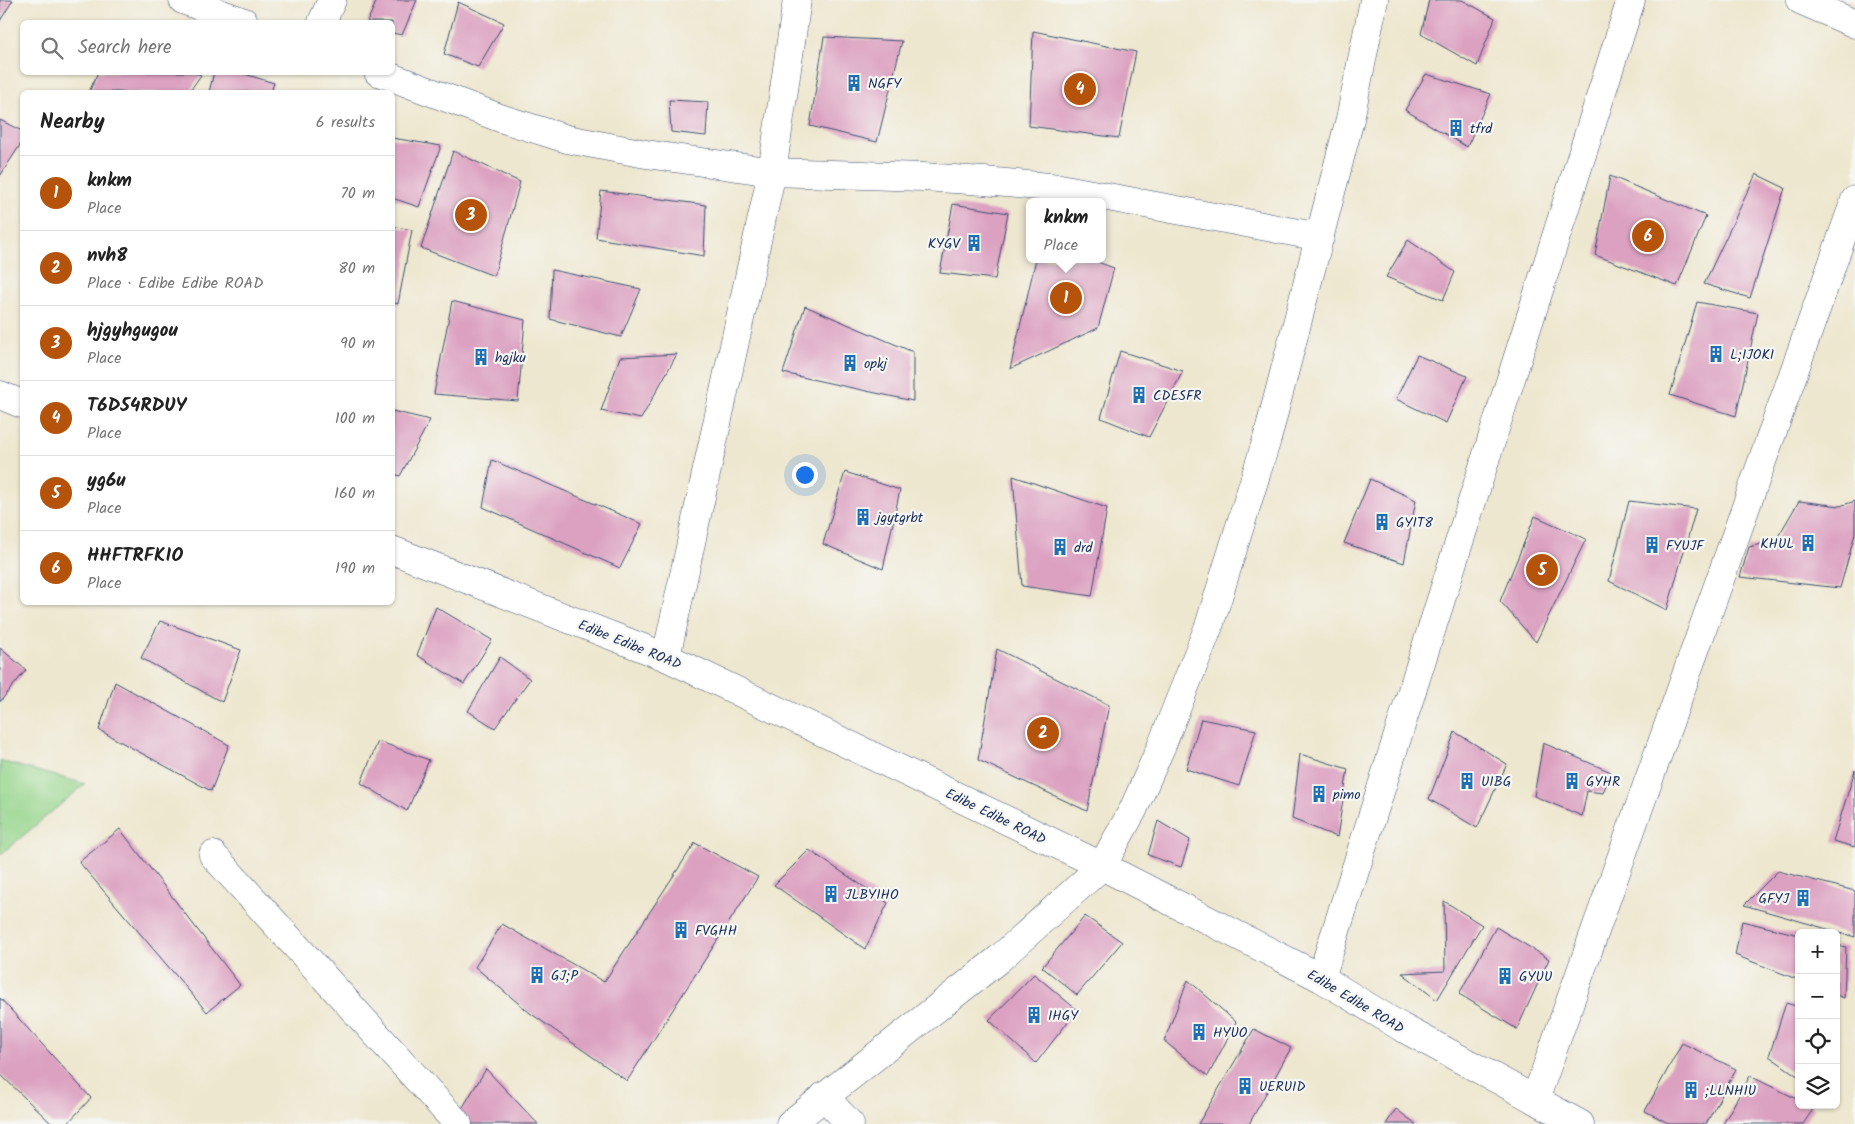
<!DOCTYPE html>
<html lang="en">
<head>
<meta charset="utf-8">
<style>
	body { margin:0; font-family:Kalam,sans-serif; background:#f6f6f6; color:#222 }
	.controls { position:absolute; right:15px; bottom:15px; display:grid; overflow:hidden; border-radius:8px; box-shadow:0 1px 4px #0004 }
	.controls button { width:45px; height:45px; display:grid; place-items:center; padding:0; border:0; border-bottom:1px solid #e0e0e0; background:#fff; color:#222; font:25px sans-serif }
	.you { position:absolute; left:804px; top:474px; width:18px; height:18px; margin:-12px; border:4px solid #fff; border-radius:50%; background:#1a73e8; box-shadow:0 0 0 8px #1a73e833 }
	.badge { display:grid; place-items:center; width:32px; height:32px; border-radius:50%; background:#b45309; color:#fff; font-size:16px; font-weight:700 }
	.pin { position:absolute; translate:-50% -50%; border:2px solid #fff; box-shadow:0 1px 5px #0006 }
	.popup { position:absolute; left:1026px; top:198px; width:80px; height:65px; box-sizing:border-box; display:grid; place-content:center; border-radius:8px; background:#fff; filter:drop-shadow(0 1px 4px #0005); font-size:16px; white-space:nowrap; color:#767676 }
	.popup b { font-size:19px; color:#222 }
	.popup::after { content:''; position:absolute; left:50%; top:100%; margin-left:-10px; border:10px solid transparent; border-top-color:#fff }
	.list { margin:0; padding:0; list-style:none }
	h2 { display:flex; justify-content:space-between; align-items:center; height:65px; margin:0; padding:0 20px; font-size:21px }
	h2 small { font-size:16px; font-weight:400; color:#767676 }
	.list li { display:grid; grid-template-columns:32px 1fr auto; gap:15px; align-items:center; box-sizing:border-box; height:75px; padding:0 20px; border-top:1px solid #e0e0e0 }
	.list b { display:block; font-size:19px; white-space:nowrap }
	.list p { margin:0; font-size:16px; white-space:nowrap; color:#767676 }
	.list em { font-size:16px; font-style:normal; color:#767676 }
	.icon { flex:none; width:28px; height:28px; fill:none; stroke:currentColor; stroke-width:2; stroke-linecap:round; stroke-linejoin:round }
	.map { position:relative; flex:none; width:1855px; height:1124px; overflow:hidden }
	.search { position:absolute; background:#fff; box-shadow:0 1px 4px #0004; left:20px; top:20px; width:375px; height:55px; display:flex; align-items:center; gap:12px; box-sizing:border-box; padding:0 18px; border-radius:8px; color:#767676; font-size:19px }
	.panel { position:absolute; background:#fff; box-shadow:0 1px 4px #0004; left:20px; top:90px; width:375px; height:515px; border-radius:8px }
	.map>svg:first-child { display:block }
</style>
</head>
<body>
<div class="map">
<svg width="1855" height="1124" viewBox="0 0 1855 1124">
	<rect width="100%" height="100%" fill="#f6f6f2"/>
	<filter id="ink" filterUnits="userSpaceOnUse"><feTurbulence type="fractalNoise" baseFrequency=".02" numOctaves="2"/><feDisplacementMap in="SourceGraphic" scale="10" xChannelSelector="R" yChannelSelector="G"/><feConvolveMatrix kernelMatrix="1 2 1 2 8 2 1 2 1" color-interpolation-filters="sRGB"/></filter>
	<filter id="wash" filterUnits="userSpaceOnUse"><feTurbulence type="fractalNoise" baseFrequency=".0096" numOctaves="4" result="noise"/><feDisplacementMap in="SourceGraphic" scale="20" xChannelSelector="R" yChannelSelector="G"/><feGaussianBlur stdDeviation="1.12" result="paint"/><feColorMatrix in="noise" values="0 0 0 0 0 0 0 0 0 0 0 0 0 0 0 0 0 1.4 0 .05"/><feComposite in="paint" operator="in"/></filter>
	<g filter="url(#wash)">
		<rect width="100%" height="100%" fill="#eee7cf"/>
		<path fill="#97d68c" stroke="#598275" d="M0,761l85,23 -85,71z"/>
		<g id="blocks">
			<g fill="#dca1c1">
				<path d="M0,0h13l-13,21z"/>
				<path d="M377,0h40l-15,35 -10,-2v-11h-25z"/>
				<path d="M1429,0h33l33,18 -18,48 -56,-32z"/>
				<path d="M458,2l46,21 -26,44 -34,-13z"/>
				<path d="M1033,31l103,21 -17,86 -90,-12z"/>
				<path d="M824,37l78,4 -25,101 -67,-16z"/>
				<path d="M98,72h94l9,3 -12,17h-100z"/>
				<path d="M214,72h24l36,11 -3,9h-62z"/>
				<path d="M1426,74l65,20 -24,53 -62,-37z"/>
				<path d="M669,100l39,2 -2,34 -35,-4z"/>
				<path d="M0,120l22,11v11l-22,34z"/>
				<path d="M392,138l49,8 -22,61 -27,-9z"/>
				<path d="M453,151l67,31 -26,94 -73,-28z"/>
				<path d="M1756,174l29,14 -35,110 -46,-14z"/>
				<path d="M1610,176l96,40 -29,70 -82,-31z"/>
				<path d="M601,191l105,14 -2,51 -108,-18z"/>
				<path d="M953,204l55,9 -13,66 -55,-6z"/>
				<path d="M392,226l20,4 -14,74 -6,-2z"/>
				<path d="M1408,240l47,32 -12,28 -57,-23z"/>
				<path d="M1036,259h53l25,9 -16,60 -88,41z"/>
				<path d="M552,270l89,19 -20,48 -71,-18z"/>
				<path d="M452,301l73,19 -7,81 -84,-7z"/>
				<path d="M1697,302l61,11 -22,103 -66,-21z"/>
				<path d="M805,306l108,46v49l-130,-28z"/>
				<path d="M1120,351l63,20 -34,66 -48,-19z"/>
				<path d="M677,354l-36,65 -40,-8 19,-54z"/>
				<path d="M1417,355l50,21 -21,47 -50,-24z"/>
				<path d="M392,411l38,9 -30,56 -8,-3z"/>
				<path d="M492,460l150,64 -22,44 -137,-61z"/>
				<path d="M845,472l55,18 -17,79 -60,-25z"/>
				<path d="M1013,476l94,32 -15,88 -70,-10z"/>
				<path d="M1370,479l46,21 -12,63 -60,-20z"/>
				<path d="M1629,501l67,8 -29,101 -58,-29z"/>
				<path d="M1799,501l41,5 15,-5v33l-15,54 -100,-11 9,-30 27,-7z"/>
				<path d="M1535,516l51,23 -50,103 -36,-41z"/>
				<path d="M436,607l56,33 -28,44 -47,-29z"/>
				<path d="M160,621l81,29 -19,52 -81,-44z"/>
				<path d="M0,648l26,22 -26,32z"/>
				<path d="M997,649l112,56 -22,106 -109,-51z"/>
				<path d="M500,657l30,22 -35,49 -27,-17z"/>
				<path d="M115,682l114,63 -18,46 -112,-61z"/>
				<path d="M1201,719l55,11 -17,56 -53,-17z"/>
				<path d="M1455,732l52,32 -30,64 -48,-29z"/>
				<path d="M378,741l51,19 -22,51 -46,-28z"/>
				<path d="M1543,743l68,29 -8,21 -16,-2 -5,25 -48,-20z"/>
				<path d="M1300,754l48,15 -11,68 -45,-18z"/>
				<path d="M1855,770v77l-22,-6z"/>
				<path d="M1158,821l32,19 -9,27 -33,-12z"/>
				<path d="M120,829l120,156 -33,27 -128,-150z"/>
				<path d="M695,843l63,34 -131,204 -97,-68 -55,-46 27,-43 102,58z"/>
				<path d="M809,850l79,53 -23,46 -91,-64z"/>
				<path d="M1778,871l77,20v46l-111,-32z"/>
				<path d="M1444,901l38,24 -45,75 -35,-27 43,-2z"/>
				<path d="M1085,916l37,26 -45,53 -35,-28z"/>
				<path d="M1742,921l57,14v45l-64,-25z"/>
				<path d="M1496,927l53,32 -32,70 -58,-35z"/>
				<path d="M1836,945l10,2 -2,51 -8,-3z"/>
				<path d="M1034,974l43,36 -41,53 -47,-43z"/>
				<path d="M1188,980l48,42 -28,54 -44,-35z"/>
				<path d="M0,998l91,100 -24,26h-15l-52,-50z"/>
				<path d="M1786,1003l13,4v70l-30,-21z"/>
				<path d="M1254,1029l37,19 -42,76h-51z"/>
				<path d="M1682,1043l54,26 -30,55h-36l-25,-13z"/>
				<path d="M486,1069l52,55h-71l-9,-9z"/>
				<path d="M1750,1076l49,24v5h10l5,3 -11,16h-80z"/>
				<path d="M1396,1109l20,15h-30z"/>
			</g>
		</g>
	</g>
	<g filter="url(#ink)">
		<use href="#blocks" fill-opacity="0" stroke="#3b4b6f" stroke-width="1"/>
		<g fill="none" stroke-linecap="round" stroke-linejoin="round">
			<g stroke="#3b4b6f" stroke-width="29">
				<g id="minor">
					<path d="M183,0l61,22"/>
					<path d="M1800,0l55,24"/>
					<path d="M322,22l10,-22"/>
					<path d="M378,72l122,46 67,21 79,15 126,18 151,5 61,4 76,7 260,49"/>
					<path d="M666,657l106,-485 25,-172"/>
					<path d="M213,855l245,269"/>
					<path d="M1321,978l310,-978"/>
					<path d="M824,1096l26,28"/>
					<path d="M1535,1100l320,-900"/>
					<path d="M790,1124l209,-165 103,-93 31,-56 28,-63 48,-121 58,-187 83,-320 24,-119"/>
				</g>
			</g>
			<g stroke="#3b4b6f" stroke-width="29">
				<g id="major">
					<path d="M0,395l22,9"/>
					<path d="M392,550l274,107 436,209 219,112 80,49 179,97"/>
				</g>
			</g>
			<use href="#minor" stroke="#fff" stroke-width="28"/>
			<use href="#major" stroke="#fff" stroke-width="28"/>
		</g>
	</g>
	<defs>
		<g id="building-bare" transform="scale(1.35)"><path d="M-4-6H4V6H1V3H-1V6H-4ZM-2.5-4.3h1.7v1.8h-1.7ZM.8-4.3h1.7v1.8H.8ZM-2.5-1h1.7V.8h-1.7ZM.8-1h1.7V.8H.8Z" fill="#1f6fb2" stroke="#f6f6f2" stroke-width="2.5" paint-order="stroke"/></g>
	</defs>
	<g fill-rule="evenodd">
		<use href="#building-bare" x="854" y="83"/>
		<use href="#building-bare" x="1456" y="128"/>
		<use href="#building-bare" x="974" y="243"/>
		<use href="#building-bare" x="1716" y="354"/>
		<use href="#building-bare" x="481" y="357"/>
		<use href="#building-bare" x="850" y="363"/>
		<use href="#building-bare" x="1139" y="395"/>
		<use href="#building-bare" x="863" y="517"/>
		<use href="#building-bare" x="1382" y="522"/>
		<use href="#building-bare" x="1808" y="543"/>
		<use href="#building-bare" x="1652" y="545"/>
		<use href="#building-bare" x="1060" y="547"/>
		<use href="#building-bare" x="1467" y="781"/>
		<use href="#building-bare" x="1572" y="781"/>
		<use href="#building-bare" x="1319" y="794"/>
		<use href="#building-bare" x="831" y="894"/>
		<use href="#building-bare" x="1803" y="898"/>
		<use href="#building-bare" x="681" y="930"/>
		<use href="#building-bare" x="537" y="975"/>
		<use href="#building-bare" x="1505" y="976"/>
		<use href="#building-bare" x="1034" y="1015"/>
		<use href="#building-bare" x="1199" y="1032"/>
		<use href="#building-bare" x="1245" y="1086"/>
		<use href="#building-bare" x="1691" y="1090"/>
	</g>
	<g text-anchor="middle" stroke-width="4.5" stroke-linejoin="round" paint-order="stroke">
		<g font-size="14" fill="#1b2f5e" stroke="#f6f6f2" text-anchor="start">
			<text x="868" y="88">NGFY</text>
			<text x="1470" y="133">tfrd</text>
			<text x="960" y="248" text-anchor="end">KYGV</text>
			<text x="1730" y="359">L;IJOKI</text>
			<text x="495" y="362">hgjku</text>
			<text x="864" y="368">opkj</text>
			<text x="1153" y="400">CDESFR</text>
			<text x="877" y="522">jgytgrbt</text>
			<text x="1396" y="527">GYIT8</text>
			<text x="1794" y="548" text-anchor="end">KHUL</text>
			<text x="1666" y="550">FYUJF</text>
			<text x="1074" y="552">drd</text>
			<text x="1481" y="786">UIBG</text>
			<text x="1586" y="786">GYHR</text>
			<text x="1333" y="799">pimo</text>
			<text x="845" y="899">JLBYIHO</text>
			<text x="1789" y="903" text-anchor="end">GFYJ</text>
			<text x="695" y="935">FVGHH</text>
			<text x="551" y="980">GJ;P</text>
			<text x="1519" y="981">GYUU</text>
			<text x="1048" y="1020">IHGY</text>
			<text x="1213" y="1037">HYUO</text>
			<text x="1259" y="1091">UERUID</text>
			<text x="1705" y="1095">;LLNHIU</text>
		</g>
		<g font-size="14" fill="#1b2f5e" stroke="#f6f6f2">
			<text transform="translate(630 644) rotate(22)" y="5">Edibe Edibe ROAD</text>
			<text transform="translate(996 816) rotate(26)" y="5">Edibe Edibe ROAD</text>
			<text transform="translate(1356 1001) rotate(31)" y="5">Edibe Edibe ROAD</text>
		</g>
	</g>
</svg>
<div class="controls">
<button>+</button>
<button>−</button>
<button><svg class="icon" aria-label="locate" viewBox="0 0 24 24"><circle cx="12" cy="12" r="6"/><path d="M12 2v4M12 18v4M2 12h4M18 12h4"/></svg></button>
<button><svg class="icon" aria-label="layers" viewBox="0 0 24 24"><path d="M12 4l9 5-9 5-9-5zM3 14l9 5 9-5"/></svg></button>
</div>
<div class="you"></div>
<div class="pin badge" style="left:1066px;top:298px">1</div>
<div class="popup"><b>knkm</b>Place</div>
<div class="pin badge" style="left:1043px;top:733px">2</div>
<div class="pin badge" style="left:471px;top:215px">3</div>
<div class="pin badge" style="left:1080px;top:89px">4</div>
<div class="pin badge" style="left:1542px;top:570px">5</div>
<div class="pin badge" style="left:1648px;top:236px">6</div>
<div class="search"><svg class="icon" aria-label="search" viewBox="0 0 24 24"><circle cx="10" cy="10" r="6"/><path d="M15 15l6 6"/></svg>Search here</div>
<section class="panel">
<h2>Nearby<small>6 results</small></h2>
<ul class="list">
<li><span class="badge">1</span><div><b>knkm</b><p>Place</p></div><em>70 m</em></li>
<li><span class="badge">2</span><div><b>nvh8</b><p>Place · Edibe Edibe ROAD</p></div><em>80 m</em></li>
<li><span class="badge">3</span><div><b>hjgyhgugou</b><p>Place</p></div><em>90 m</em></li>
<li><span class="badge">4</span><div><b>T6D54RDUY</b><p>Place</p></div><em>100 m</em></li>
<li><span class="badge">5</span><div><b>yg6u</b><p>Place</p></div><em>160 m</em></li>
<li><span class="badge">6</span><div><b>HHFTRFKIO</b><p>Place</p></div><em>190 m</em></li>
</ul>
</section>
</div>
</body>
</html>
